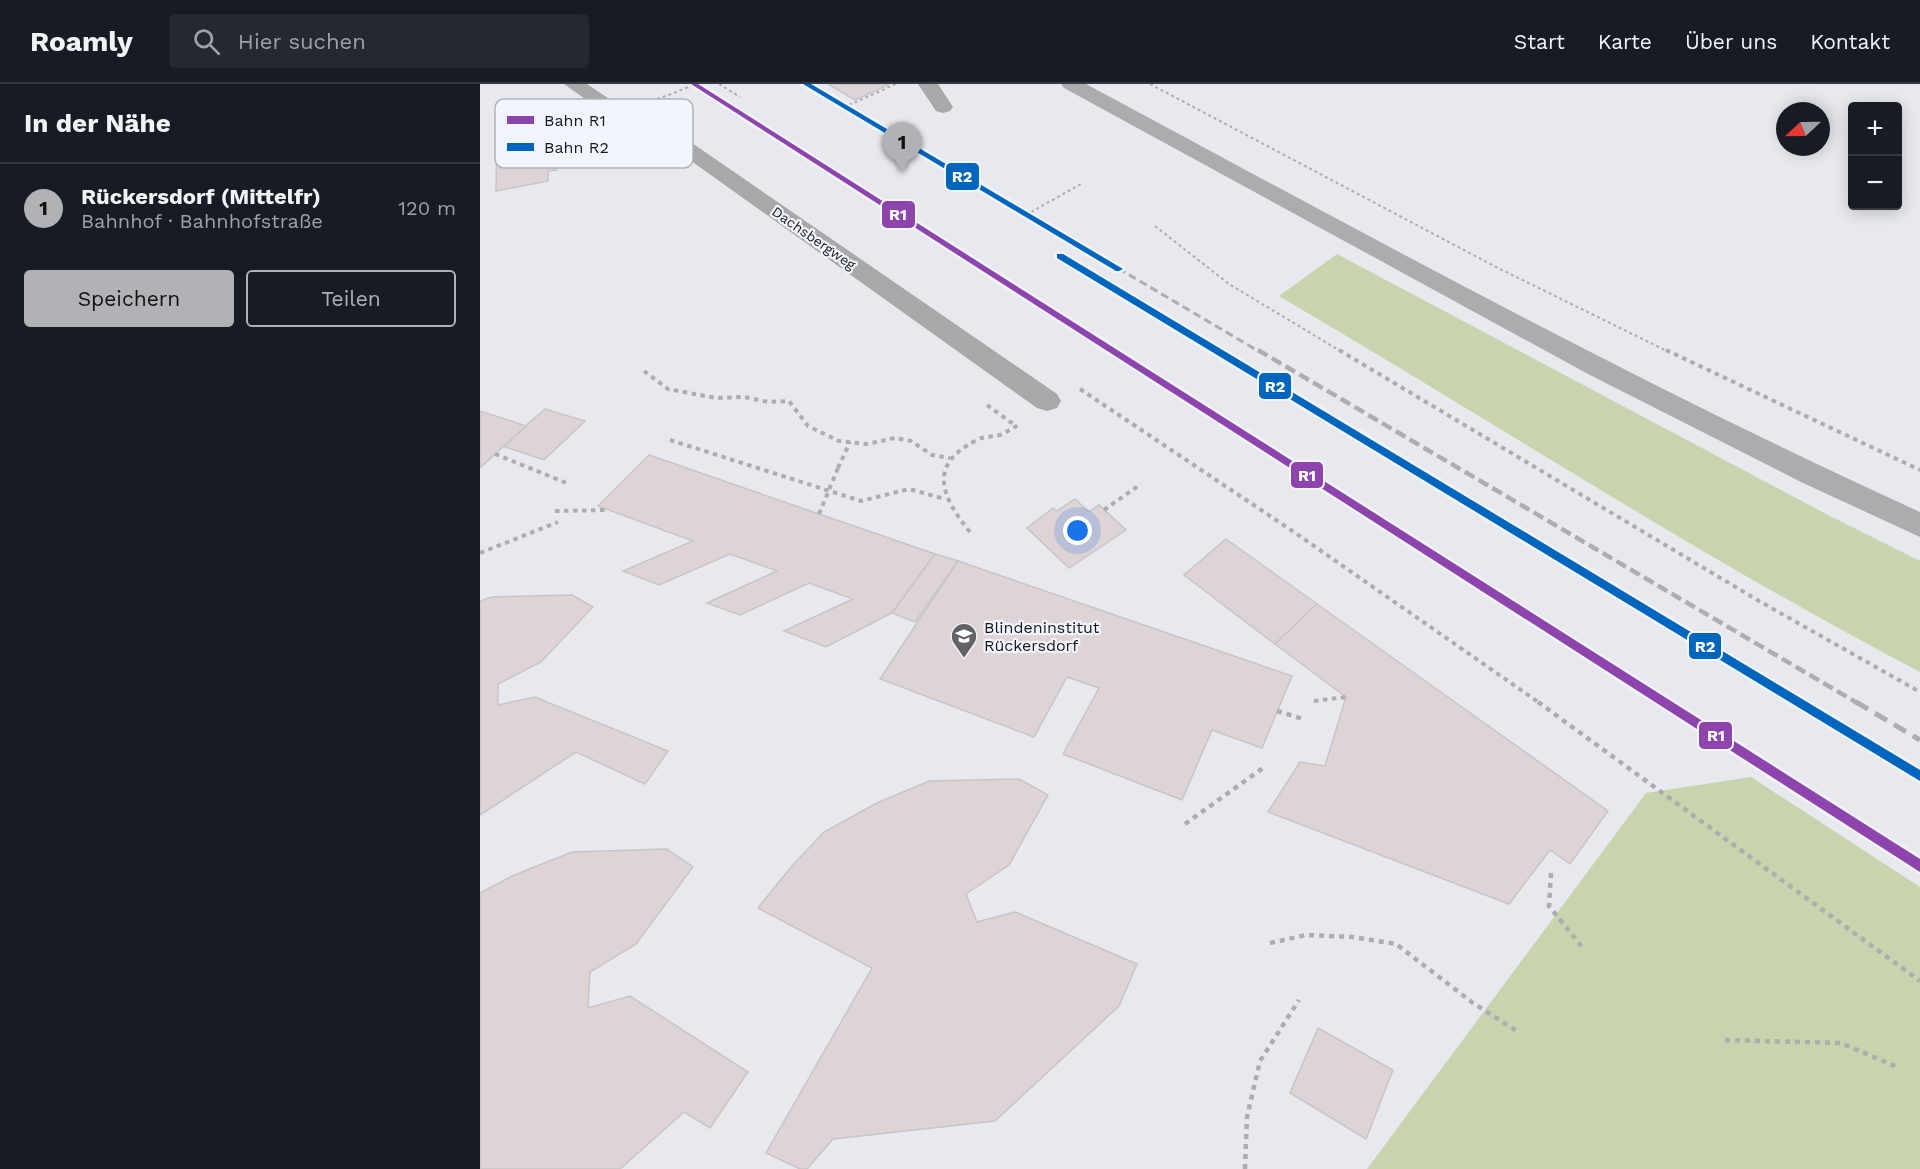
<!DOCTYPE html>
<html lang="de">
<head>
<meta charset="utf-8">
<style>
	body { margin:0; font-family:"Work Sans",sans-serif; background:#242831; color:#f1f3f6 }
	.controls { position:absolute; right:18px; top:18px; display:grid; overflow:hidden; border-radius:6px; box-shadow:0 3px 15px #0003 }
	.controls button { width:54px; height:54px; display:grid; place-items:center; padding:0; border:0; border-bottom:2px solid #363941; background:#171b24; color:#f1f3f6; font:30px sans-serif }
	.compass { position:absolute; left:1296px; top:18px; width:54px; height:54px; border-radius:50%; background:#171b24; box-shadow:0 3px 15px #0003; rotate:248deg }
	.you { position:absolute; left:598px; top:447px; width:21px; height:21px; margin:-15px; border:4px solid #fff; border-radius:50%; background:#1a73e8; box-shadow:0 0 0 9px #1a73e833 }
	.badge { display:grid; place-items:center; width:39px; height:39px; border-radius:50%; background:#b0b2b5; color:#111; font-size:20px; font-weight:700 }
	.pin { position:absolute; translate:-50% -50px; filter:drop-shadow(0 2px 3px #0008) }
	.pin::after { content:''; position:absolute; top:32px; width:21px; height:18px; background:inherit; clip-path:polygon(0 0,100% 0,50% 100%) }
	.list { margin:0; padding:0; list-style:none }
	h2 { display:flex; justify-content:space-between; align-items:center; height:78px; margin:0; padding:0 24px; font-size:26px }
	h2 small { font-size:20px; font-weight:400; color:#9ea1a6 }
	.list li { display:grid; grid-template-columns:39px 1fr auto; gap:18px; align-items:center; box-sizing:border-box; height:90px; padding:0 24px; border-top:2px solid #363941 }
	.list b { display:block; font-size:22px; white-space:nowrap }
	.list p { margin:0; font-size:20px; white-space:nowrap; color:#9ea1a6 }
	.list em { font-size:20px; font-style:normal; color:#9ea1a6 }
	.actions { display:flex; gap:12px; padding:18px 24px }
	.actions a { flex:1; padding:14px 0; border:2px solid #b0b2b5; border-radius:6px; text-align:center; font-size:21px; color:#b0b2b5 }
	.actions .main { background:#b0b2b5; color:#111 }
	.icon { flex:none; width:33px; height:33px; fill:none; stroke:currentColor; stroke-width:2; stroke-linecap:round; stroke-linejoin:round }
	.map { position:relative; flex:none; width:1440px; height:1085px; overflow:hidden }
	header { display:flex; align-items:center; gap:36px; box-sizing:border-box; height:84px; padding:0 30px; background:#171b24; border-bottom:2px solid #363941 }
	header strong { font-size:28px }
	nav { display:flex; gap:33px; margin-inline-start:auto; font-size:21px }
	.search { width:420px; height:54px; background:#242831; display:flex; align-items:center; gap:15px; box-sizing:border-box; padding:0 21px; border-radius:6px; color:#9ea1a6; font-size:22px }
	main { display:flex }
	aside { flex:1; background:#171b24 }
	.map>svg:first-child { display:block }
</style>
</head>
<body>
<header>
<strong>Roamly</strong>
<div class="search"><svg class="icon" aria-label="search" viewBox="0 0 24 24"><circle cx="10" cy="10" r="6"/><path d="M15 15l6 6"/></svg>Hier suchen</div>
<nav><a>Start</a><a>Karte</a><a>Über uns</a><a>Kontakt</a></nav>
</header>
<main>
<aside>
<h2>In der Nähe<small></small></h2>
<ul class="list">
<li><span class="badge">1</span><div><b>Rückersdorf (Mittelfr)</b><p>Bahnhof · Bahnhofstraße</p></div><em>120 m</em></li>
</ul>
<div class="actions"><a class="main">Speichern</a><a>Teilen</a></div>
</aside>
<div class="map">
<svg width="1440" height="1085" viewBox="0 0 1440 1085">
	<rect width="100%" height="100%" fill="#e8e9ee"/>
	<g fill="#c8d4ae">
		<path d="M857,170l491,261 92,46v111c-220,-115 -428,-251 -641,-376z"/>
		<path d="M1271,693l169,110v282h-553l279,-376z"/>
	</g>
	<g fill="#dfd4d5" stroke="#c6c5c7" stroke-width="1.5">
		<path d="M348,0h62l-35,16z"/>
		<path d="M73,25l4,61 -9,1v10l-52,10 1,-72z"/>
		<path d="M65,325l40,12 -41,39 -41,-14z"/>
		<path d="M0,327l46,15 -46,42z"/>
		<path d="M169,371l170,59 116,40 -43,59 -66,34 -42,-16 69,-32 -44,-16 -69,32 -33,-12 70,-32 -47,-17 -71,31 -36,-14 70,-30 -95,-35z"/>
		<path d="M595,415l14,13 10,-7 27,25 -57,38 -42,-40 26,-20 4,3z"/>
		<path d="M746,455l91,65 -42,40 -91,-69z"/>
		<path d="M455,470l23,7 -43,61 -23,-9z"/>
		<path d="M478,477l334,115 -30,72 -50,-18 -30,70 -119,-46 36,-66 -32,-11 -33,60 -154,-58z"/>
		<path d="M92,511l21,12 -52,55 -43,22v21l37,-8 133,54 -23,33 -69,-32 -96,63v-214l12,-4z"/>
		<path d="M837,520l291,207 -38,53 -20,-14 -41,54 -241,-92 32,-50 25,4 21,-69 -71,-53z"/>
		<path d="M539,695l29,16 -39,70 -43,29 11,28 38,-10 122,52 -18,42 -124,115 -162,18 -26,30h-7l-34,-16 106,-185 -114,-60 33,-41 33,-35 53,-29 52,-22z"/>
		<path d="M187,765l26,18 -57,77 -46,28 -2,36 42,-12 118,76 -38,56 -26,-16 -64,57h-140v-276l32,-17 60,-24z"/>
		<path d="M838,944l75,42 -27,69 -76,-46z"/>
	</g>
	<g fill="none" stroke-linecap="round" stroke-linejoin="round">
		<g stroke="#adadae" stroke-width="2" stroke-dasharray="3 3" stroke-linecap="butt">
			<path d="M239,0l21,13"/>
			<path d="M670,0l346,183 173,85"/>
			<path d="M177,15l17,-6"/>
			<path d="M369,21l47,-21"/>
			<path d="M551,128l50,-28"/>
			<path d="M675,142l74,58 113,68"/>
		</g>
		<g stroke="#adadae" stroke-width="4" stroke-dasharray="4.5 4.5" stroke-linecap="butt">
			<path d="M859,266l420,251 161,91"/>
			<path d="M1186,266l254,120"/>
			<path d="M164,287l24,18 48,9 28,-1 24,5 21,-1 19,25 31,15 28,3 28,-6 16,3 21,14 18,3"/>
			<path d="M600,305l214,143 247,172"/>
			<path d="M507,321l29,21"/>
			<path d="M190,356l191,61 48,-12 36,10"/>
			<path d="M15,370l74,30"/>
			<path d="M358,384l12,-26"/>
			<path d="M624,426l37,-26"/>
			<path d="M75,427l52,-1"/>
			<path d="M490,448c-29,-36 -43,-67 7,-92 7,-4 15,-3 23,-5 7,-3 13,-7 20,-11"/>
			<path d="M0,469l78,-31"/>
			<path d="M834,617l32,-4"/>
		</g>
		<g stroke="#adadae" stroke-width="4.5" stroke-dasharray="5 5" stroke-linecap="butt">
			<path d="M1058,618l382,279"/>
			<path d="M797,627l26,8"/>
			<path d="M705,740l78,-56"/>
			<path d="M1071,789l-2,33 33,41"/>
			<path d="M790,859l36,-8 47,2 43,7 77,59 44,28"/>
			<path d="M1245,956l116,3 54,23"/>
			<path d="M765,1085l2,-52 13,-56 39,-61"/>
		</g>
		<g fill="#a9a8a9" fill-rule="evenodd">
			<path d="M84,0h23l40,27 46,19 384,264 4,7 -4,7 -10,3 -10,-3 -378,-270 -46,-19z"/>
			<path d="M438,0h20l15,23 -3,4 -7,2 -7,-2z"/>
		</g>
		<path fill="#acabad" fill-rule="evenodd" d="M581,0h25c275,148 549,298 834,428v25l-119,-55 -213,-108 -524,-286z"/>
		<g stroke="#aeaeb2" stroke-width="3" stroke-dasharray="8 4.5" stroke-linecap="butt">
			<path d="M214,0l419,268"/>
			<path d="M326,0l454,268"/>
		</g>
		<g stroke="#aeaeb2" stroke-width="4.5" stroke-dasharray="11 5" stroke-linecap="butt">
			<path d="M631,266l555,354"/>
			<path d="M778,266l601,354"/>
		</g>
		<g stroke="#aeaeb2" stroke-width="5" stroke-dasharray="14 8" stroke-linecap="butt">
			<path d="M1184,618l256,164"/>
			<path d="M1376,618l64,38"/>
		</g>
		<path stroke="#adadae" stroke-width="2" stroke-dasharray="3 3" stroke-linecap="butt" d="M194,9l21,-9"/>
		<path stroke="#adadae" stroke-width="4" stroke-dasharray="4.5 4.5" stroke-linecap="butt" d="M339,430l19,-46"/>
		<g stroke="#f2f4fe" stroke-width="5">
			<path id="rail-1" d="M211,0h7l1222,775v13z"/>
		</g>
		<g stroke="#f2f4fe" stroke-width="5">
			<g id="rail-2">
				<path d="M323,0h8l312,185 -4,2h-3z"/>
				<path d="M577,170h6l857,516v11l-863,-523z"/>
			</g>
		</g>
		<use href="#rail-1" fill="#8e44ad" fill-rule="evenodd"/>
		<use href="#rail-2" fill="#0065bd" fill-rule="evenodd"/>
	</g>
	<defs>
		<g id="school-pin" transform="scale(1.35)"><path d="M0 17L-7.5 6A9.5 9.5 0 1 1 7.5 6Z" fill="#616266" stroke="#f2f4fe"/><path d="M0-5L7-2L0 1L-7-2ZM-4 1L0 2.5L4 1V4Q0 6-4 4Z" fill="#fff"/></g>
	</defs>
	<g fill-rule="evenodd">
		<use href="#school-pin" x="484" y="552"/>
	</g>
	<g text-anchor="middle" stroke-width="4.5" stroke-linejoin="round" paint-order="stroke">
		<g font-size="14" fill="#19191d" stroke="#f2f4fe">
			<text transform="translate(334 154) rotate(35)" y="5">Dachsbergweg</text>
		</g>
		<g font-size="16" fill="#19191d" stroke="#f2f4fe" text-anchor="start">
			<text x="504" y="549">Blindeninstitut<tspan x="504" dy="18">Rückersdorf</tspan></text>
		</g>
	</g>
	<rect x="15" y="15" width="198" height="69" rx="9" fill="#f2f4fe" stroke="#b1b2ba" stroke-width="1.5"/>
	<rect x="27" y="32" width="27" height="8" fill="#8e44ad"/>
	<rect x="27" y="59" width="27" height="8" fill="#0065bd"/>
	<g font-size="16" fill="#19191d">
		<text x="64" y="42">Bahn R1</text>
		<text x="64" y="69">Bahn R2</text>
	</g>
	<g stroke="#f2f4fe" stroke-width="2">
		<rect x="465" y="78" width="35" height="29" rx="6" fill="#0065bd"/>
		<rect x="401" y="116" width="35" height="29" rx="6" fill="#8e44ad"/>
		<rect x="778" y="288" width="34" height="28" rx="6" fill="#0065bd"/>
		<rect x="810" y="377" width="34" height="28" rx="6" fill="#8e44ad"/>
		<rect x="1208" y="548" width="34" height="28" rx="6" fill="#0065bd"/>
		<rect x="1218" y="637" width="35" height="29" rx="6" fill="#8e44ad"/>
	</g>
	<g font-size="16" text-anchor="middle" font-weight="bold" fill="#fff">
		<text x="482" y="98">R2</text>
		<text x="418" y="136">R1</text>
		<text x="795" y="308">R2</text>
		<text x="827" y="397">R1</text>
		<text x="1225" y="568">R2</text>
		<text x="1236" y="657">R1</text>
	</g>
</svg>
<div class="controls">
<button>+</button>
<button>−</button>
</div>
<svg class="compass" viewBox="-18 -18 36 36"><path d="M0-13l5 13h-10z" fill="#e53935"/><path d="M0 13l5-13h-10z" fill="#9ea1a6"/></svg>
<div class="you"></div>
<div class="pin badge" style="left:422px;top:88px">1</div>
</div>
</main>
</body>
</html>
